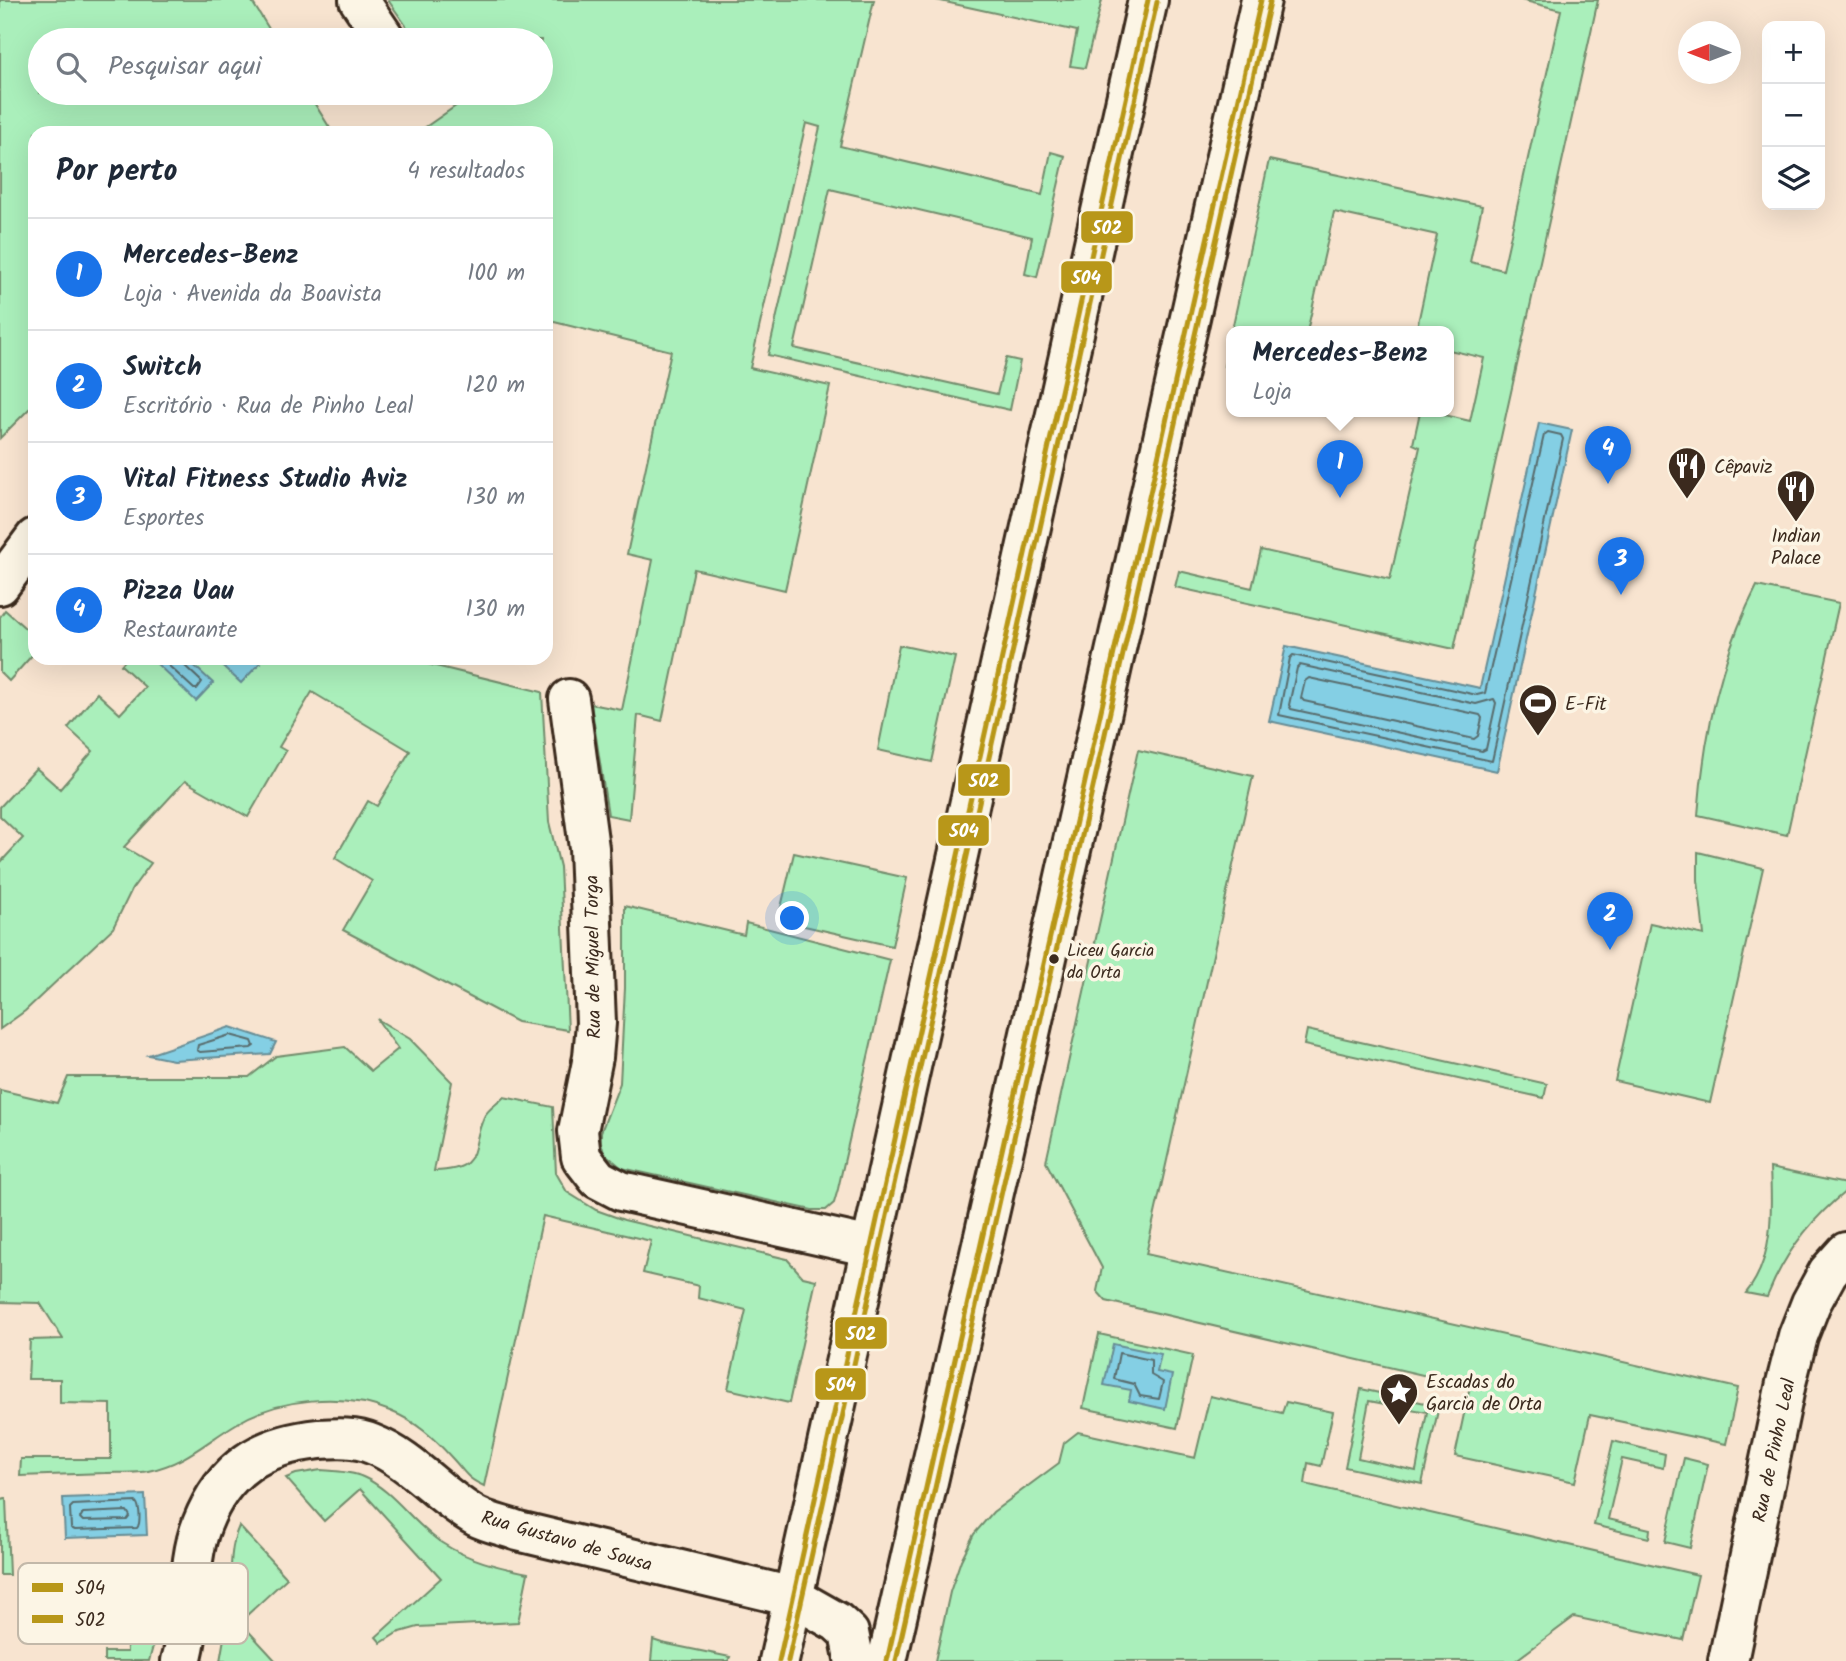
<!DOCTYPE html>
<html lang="pt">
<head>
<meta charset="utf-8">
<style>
	body { margin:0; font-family:Kalam,sans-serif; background:#f2f2f3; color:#1f2937 }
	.controls { position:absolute; right:21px; top:21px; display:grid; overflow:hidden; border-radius:14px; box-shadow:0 7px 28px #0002 }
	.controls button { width:63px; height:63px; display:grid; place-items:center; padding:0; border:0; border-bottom:2px solid #e0e1e3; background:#fff; color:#1f2937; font:35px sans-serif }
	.compass { position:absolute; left:1678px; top:21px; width:63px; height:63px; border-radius:50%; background:#fff; box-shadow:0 7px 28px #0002; rotate:270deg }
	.you { position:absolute; left:793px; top:919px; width:24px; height:24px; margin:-18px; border:5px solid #fff; border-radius:50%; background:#1a73e8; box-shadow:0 0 0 10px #1a73e833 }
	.badge { display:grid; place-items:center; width:46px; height:46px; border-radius:50%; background:#1a73e8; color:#fff; font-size:23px; font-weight:700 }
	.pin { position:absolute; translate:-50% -58px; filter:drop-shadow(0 2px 4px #0008) }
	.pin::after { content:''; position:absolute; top:37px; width:24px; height:21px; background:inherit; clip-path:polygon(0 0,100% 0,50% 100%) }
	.popup { position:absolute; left:1226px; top:326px; width:228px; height:91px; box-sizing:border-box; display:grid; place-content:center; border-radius:14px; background:#fff; filter:drop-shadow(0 2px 5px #0005); font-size:23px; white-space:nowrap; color:#747a83 }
	.popup b { font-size:26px; color:#1f2937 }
	.popup::after { content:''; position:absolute; left:50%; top:100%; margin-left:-14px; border:14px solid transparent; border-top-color:#fff }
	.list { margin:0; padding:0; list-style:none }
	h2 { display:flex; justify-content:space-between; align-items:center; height:91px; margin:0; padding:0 28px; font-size:30px }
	h2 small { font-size:23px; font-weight:400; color:#747a83 }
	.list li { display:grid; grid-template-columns:46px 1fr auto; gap:21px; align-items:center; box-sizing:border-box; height:112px; padding:0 28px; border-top:2px solid #e0e1e3 }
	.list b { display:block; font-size:26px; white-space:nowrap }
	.list p { margin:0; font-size:23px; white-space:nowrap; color:#747a83 }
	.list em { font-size:23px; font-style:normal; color:#747a83 }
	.icon { flex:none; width:38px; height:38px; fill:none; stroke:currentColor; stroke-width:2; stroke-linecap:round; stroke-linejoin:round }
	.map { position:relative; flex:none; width:1846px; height:1661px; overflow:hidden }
	.search { position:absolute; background:#fff; box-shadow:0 7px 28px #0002; left:28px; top:28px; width:525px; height:77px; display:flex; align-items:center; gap:18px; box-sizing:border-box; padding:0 24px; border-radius:38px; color:#747a83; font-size:26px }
	.panel { position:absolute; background:#fff; box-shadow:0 7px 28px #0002; left:28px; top:126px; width:525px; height:539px; border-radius:21px }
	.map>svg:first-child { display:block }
</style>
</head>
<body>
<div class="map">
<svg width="1846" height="1661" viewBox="0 0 1846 1661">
	<rect width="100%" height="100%" fill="#f8e4d0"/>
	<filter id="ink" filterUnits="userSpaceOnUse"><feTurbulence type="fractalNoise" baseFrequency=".0143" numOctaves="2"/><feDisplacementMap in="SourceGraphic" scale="14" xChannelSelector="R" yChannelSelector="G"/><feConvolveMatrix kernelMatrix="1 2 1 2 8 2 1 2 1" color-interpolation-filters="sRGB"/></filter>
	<g filter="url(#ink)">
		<g fill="#aaefbb" stroke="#728c6c" stroke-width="2" fill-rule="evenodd">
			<path d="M0,0h251l25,40h-236v53h268l25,40h-298v270l-35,35z"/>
			<path d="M388,0h486l-34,146 202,49 9,-43 14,4 -28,121 -12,-3 7,-37 -202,-48 -36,159 203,46 9,-36 14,3 -10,49 -242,-55 52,-228 -14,-4 -56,245 80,18 -45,204 -91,-21 -32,152 -24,-6 -9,104 -21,-4 -17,-111 31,6 31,-150 -26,-6 44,-203 -125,-31v-187h-129l43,-30 -7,-10h88v-53h-125z"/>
			<path d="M936,0h166l-17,68 -15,-2 7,-35z"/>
			<path d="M1521,0h77l-144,649 -279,-62 4,-16 73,17 9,-38 129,29 30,-132 -7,-3 7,-32h12l38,9 14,-63 -35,-8 -1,-18h-32l21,-97 -103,-23 -27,120h-75l-1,36 -7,-2 45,-206 213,46 -12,56 33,8 58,-260z"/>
			<path d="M1757,586l82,17 -52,232 -89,-20c6,-80 22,-158 59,-229z"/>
			<path d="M5,610l30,27v15l-26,29 -9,-9v-55z"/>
			<path d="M899,645l56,12 -23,105 -54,-12z"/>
			<path d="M127,658h276l139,34 7,130 11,45 8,163 -51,-8 -174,-92 29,-49 -37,-23 33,-57 9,5 33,-55 -98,-59 -33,55 7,4 -38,66 -63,-36 -61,66 27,16 -19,26 -19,39 -88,83 -25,18v-166l23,-25 -23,-22v-9l36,-39 24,21 33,-38 -25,-23 29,-35 23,21 25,-27 -24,-22z"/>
			<path d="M1138,750l115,26 -107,478 592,134 -12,56 -136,-29 -15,67 -120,-26 15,-70 -364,-85 -9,-10 5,-23 -56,-106z"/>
			<path d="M1698,852l65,16 -53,235 -95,-22 35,-158 54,12 -6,-55z"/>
			<path d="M794,853l113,25 -15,68 -114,-26z"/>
			<path d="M625,906l119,29 2,-12 144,37 -52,229 -4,14 -8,7h-14l-190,-42 -18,-15 -3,-11v-10l19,-49 5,-95z"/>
			<path d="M377,1019l33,20 42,43 -18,89c50,-1 35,-21 50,-54 3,-7 14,-14 20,-20l49,10 3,66 11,19 29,18 28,10 163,39 16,18 13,3 -27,123 -61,-14 18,-79 -48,-12 1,-12 -56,-13 8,-32 -108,-25 -59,270c-18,-8 -18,-13 -31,-27 -18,-20 -37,-38 -63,-48 -47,-19 -111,-13 -154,13 -32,19 -50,39 -88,47 -13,3 -29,1 -43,2 -28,1 -56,2 -85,3l1,-17h90v-55l-51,-1v-24h-32l2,-39 33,-1 -23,-36 -40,-1v-212l57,13 11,-26h181l27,-21 69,-9 26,24 27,-22z"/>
			<path d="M1307,1030l240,54 -3,14 -240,-53z"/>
			<path d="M1770,1168l76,16v7c-36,29 -62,63 -79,106l-21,-4c28,-34 26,-84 24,-125z"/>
			<path d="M1099,1334l94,21 -16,73 -94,-20z"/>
			<path d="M1361,1389l78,17 -17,78 -77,-17zM1369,1401l58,11 -11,59 -58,-13z"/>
			<path d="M1210,1396l72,17 4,-11 47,10 -12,54 -13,-3 -3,21 393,91 -15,65 -109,-23 -59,44h-580l15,-69 11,-32 13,-26 19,-22 66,-49 5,-20 14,-11 117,26z"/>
			<path d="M1613,1441l52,13 -2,14 -41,-9 -14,60 42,10 -1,9 -55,-13z"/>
			<path d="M1684,1458l24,6 -18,84 -25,-6z"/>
			<path d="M321,1470c13,1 30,1 42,7 30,13 51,48 79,66 26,17 56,24 86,30l-10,49 -100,5 -21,6 -16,10 -5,-6 65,-59 -81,-89 -36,32 -38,-43 10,-4z"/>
			<path d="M6,1499l3,76h-9v-75z"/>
			<path d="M239,1526l48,52 -41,38 -15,-19c0,-23 -2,-49 8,-71z"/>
			<path d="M229,1610l47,51h-56z"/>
			<path d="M161,1617l-12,44h-45v-9h23l-1,-34z"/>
			<path d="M653,1640l9,3 68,14 -2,4h-77z"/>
		</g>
		<g fill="#84cfe4" stroke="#678d95" stroke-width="2">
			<path d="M1539,423l33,7 -75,341 -228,-50 17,-75 194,42z"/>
			<path d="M162,658h24l27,25 -17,18 -39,-37z"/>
			<path d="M214,658h41l5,5 -19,20z"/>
			<path d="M230,1027l46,15 -6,12 -97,6 -25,-5z"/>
			<path d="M1113,1344l48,10 -4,18 15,3 -7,34 -36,-8 2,-11 -27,-5z"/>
			<path d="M145,1495l2,40 -82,3 -2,-40z"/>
		</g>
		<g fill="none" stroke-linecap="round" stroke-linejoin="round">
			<g stroke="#586c6d" stroke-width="2">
				<path d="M1548,432l13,3 2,4 -71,322 -213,-46 11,-57 3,-3 184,40 8,-2 59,-258z"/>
				<path d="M167,658l1,7 26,24h3l5,-7 -18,-17 -2,-7"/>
				<path d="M1300,665l176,39 18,-5 2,4 -10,46 -4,2 -191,-42 -2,-4 8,-37z"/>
				<path d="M1309,678l171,37 2,3 -4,18 -4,3 -170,-38 -3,-3 4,-17z"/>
				<path d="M230,1035l22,6 2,5 -3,2 -51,4 -3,-2 1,-5z"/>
				<path d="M1119,1353l32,7v15l12,7 -4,17 -19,-3 -6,-12 -20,-5z"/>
				<path d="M136,1502c4,5 5,21 1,26l-62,2 -4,-2 -1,-20 3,-3z"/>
				<path d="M127,1511l3,5 -3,4 -44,1 -3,-3 3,-5z"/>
			</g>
			<g stroke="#3b2a1e" stroke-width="44">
				<g id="street">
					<path d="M359,0l27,40"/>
					<path d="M0,585l35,-47"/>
					<path d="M569,699l20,149 7,175 -3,34 -15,74 3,26 17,22 23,12 250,56"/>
					<path d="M181,1661c13,-44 4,-94 21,-137 22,-56 59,-79 117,-85 18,-1 37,-2 53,5 41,16 68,53 105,73 12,6 28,9 41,14l275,66 44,25 12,11 5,25 4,3"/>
				</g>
			</g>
			<g stroke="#3b2a1e" stroke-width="44">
				<path id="secondary" d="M1728,1661l58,-278 12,-47 13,-33 17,-31 18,-20"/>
			</g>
			<g stroke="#3b2a1e" stroke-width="44">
				<g id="primary">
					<path d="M779,1661l369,-1661"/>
					<path d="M887,1661l129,-565 245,-1096"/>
				</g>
			</g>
			<use href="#street" stroke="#fcf5e5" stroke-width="38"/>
			<use href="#secondary" stroke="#fcf5e5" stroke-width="38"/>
			<use href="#primary" stroke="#fcf5e5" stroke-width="38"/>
			<g stroke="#fcf5e5" stroke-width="10">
				<g id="bus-1">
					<path d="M779,1661l369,-1661"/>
					<path d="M887,1661l374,-1661"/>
				</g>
			</g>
			<g stroke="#fcf5e5" stroke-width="10">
				<g id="bus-2">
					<path d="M788,1661l369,-1659"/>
					<path d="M896,1661l374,-1659"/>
				</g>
			</g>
			<use href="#bus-1" stroke="#b89719" stroke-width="5"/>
			<use href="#bus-2" stroke="#b89719" stroke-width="5"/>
		</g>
	</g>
	<defs>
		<g id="restaurant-pin" transform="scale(2.0125)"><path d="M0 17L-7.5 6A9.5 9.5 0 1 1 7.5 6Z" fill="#3b2a1e" stroke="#fcf5e5"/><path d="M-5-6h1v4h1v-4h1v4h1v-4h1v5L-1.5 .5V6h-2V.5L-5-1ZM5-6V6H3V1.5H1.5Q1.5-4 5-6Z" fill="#fff"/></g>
		<g id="stadium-pin" transform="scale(2.0125)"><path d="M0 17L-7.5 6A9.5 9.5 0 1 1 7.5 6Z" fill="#3b2a1e" stroke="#fcf5e5"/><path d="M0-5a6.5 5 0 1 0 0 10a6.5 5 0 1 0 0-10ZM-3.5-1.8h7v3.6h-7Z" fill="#fff"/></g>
		<g id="sight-pin" transform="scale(2.0125)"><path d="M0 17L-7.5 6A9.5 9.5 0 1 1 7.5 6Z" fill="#3b2a1e" stroke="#fcf5e5"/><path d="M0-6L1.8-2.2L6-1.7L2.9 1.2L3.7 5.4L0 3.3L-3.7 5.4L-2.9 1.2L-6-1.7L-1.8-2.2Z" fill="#fff"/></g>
	</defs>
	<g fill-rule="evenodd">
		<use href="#restaurant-pin" x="1687" y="466"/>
		<use href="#restaurant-pin" x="1796" y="489"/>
		<use href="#stadium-pin" x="1538" y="703"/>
		<use href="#sight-pin" x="1399" y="1392"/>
	</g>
	<circle fill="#3b2a1e" stroke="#fcf5e5" stroke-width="2.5" cx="1054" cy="959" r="6"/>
	<g text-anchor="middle" stroke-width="7" stroke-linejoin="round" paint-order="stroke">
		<g font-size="17" fill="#3b2a1e" stroke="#fcf5e5" text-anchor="start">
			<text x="1067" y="956">Liceu Garcia<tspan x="1067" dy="22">da Orta</tspan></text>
		</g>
		<g font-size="19" fill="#3b2a1e" stroke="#fcf5e5" text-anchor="start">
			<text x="1714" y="473">Cêpaviz</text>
			<text x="1796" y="542" text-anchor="middle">Indian<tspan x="1796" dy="22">Palace</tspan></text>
			<text x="1565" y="710">E-Fit</text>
			<text x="1426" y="1388">Escadas do<tspan x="1426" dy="22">Garcia de Orta</tspan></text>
		</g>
		<g font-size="19" fill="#3b2a1e" stroke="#fcf5e5">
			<text transform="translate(592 957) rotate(-91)" y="7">Rua de Miguel Torga</text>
			<text transform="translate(1773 1450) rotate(-78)" y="7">Rua de Pinho Leal</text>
			<text transform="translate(567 1540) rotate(16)" y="7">Rua Gustavo de Sousa</text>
		</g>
	</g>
	<rect x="18" y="1563" width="230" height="81" rx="10" fill="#fcf5e5" stroke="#c2b8a9" stroke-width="2"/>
	<rect x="32" y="1583" width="31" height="9" fill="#b89719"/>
	<rect x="32" y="1615" width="31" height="8" fill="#b89719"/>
	<g font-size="19" fill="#3b2a1e">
		<text x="75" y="1594">504</text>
		<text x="75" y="1626">502</text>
	</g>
	<g stroke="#fcf5e5" stroke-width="2.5">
		<rect x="1080" y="210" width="54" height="34" rx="7" fill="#b89719"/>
		<rect x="1060" y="260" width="53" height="34" rx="7" fill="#b89719"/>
		<rect x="957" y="763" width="54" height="34" rx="7" fill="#b89719"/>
		<rect x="937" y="814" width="53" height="33" rx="7" fill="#b89719"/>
		<rect x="834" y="1316" width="54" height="34" rx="7" fill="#b89719"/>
		<rect x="814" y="1367" width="53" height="34" rx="7" fill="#b89719"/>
	</g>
	<g font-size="19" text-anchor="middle" font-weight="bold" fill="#fff">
		<text x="1107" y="234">502</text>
		<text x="1086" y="284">504</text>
		<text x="984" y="787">502</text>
		<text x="964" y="837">504</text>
		<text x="861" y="1340">502</text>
		<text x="841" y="1391">504</text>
	</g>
</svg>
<div class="controls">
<button>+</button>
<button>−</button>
<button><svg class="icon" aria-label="layers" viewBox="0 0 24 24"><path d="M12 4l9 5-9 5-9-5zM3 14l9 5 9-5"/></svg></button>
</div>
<svg class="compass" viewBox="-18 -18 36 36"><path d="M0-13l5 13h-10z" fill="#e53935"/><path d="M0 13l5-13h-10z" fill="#747a83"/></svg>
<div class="you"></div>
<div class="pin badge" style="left:1340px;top:498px">1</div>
<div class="popup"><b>Mercedes-Benz</b>Loja</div>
<div class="pin badge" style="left:1610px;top:950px">2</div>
<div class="pin badge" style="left:1621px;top:595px">3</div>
<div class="pin badge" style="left:1608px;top:484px">4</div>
<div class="search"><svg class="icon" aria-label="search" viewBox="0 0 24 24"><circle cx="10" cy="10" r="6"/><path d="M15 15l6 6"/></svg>Pesquisar aqui</div>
<section class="panel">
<h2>Por perto<small>4 resultados</small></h2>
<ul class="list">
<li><span class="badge">1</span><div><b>Mercedes-Benz</b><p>Loja · Avenida da Boavista</p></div><em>100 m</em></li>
<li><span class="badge">2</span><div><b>Switch</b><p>Escritório · Rua de Pinho Leal</p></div><em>120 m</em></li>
<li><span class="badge">3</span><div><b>Vital Fitness Studio Aviz</b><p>Esportes</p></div><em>130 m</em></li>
<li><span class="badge">4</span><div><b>Pizza Uau</b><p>Restaurante</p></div><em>130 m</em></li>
</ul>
</section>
</div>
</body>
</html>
